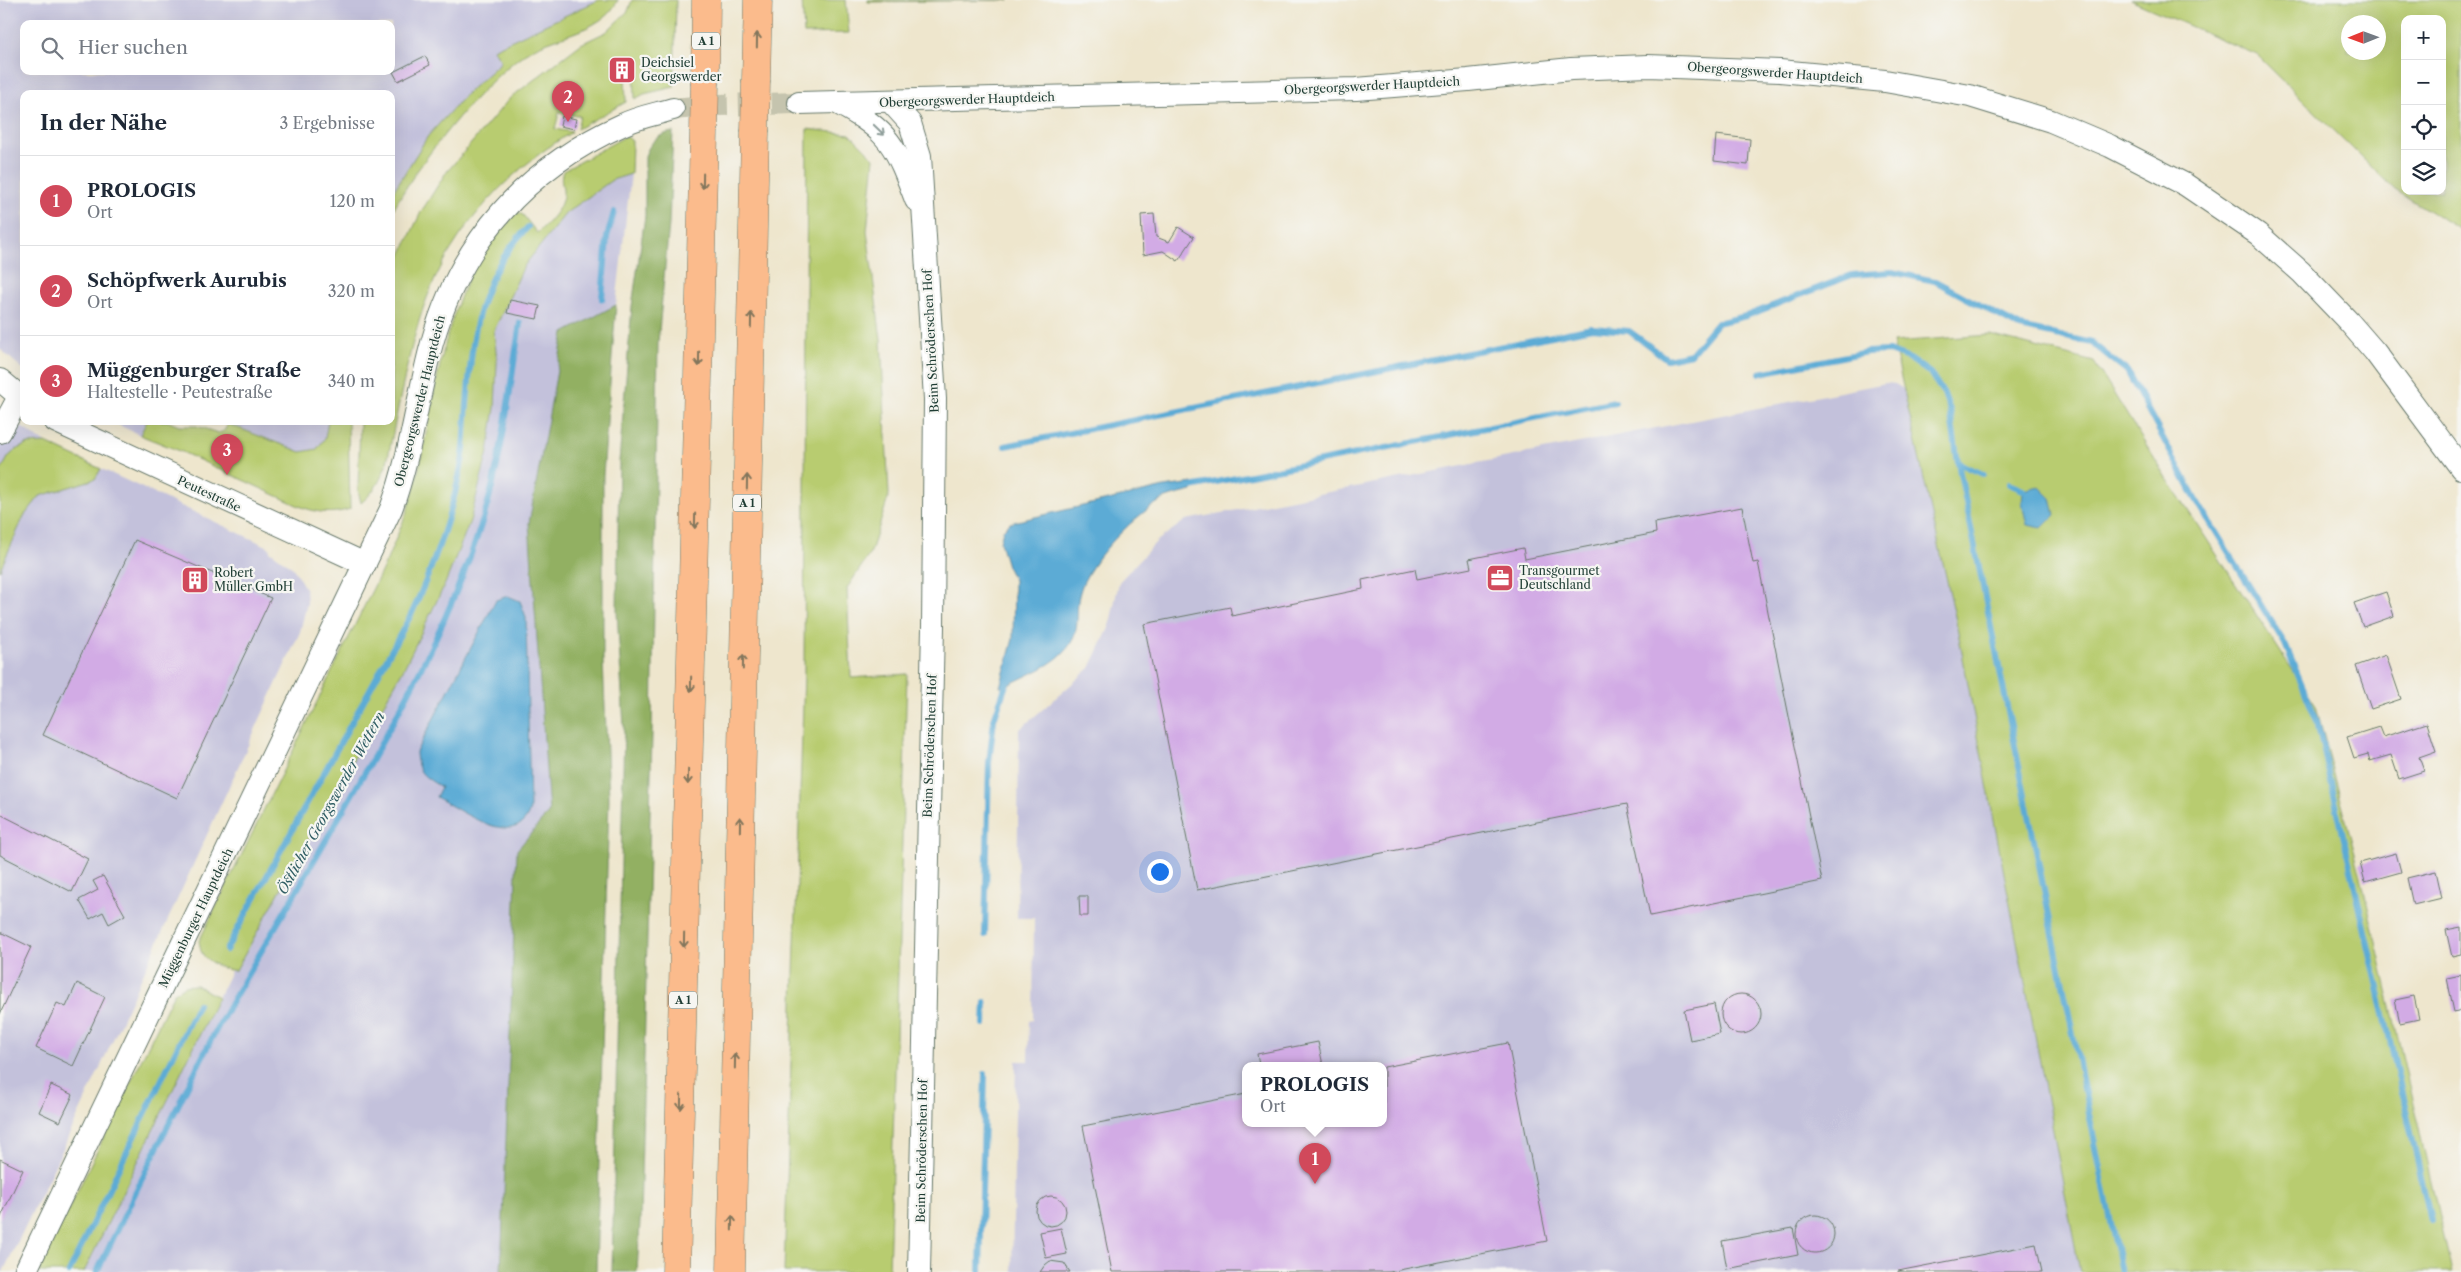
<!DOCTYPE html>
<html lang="de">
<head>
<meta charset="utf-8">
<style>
	body { margin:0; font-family:"Libre Caslon Text",serif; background:#f6f6f7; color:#1f2937 }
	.controls { position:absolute; right:15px; top:15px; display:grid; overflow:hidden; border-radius:10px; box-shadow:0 5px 20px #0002 }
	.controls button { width:45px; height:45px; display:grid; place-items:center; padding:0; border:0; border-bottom:1px solid #e0e1e3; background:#fff; color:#1f2937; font:25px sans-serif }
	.compass { position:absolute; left:2341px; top:15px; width:45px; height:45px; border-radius:50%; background:#fff; box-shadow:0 5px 20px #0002; rotate:269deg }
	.you { position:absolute; left:1159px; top:871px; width:18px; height:18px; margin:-12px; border:4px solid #fff; border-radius:50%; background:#1a73e8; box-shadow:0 0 0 8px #1a73e833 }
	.badge { display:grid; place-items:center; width:32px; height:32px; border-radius:50%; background:#d1495b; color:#fff; font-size:16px; font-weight:700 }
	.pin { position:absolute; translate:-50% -41px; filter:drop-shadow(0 1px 2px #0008) }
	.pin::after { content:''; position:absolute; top:26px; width:18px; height:15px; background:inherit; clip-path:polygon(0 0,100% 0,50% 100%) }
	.popup { position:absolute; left:1242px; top:1062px; width:145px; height:65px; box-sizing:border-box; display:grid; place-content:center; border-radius:10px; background:#fff; filter:drop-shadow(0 1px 4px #0005); font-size:16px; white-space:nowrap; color:#747a83 }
	.popup b { font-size:19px; color:#1f2937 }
	.popup::after { content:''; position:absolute; left:50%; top:100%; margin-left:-10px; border:10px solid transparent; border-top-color:#fff }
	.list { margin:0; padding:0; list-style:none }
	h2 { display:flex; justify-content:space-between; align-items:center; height:65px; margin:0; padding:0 20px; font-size:21px }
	h2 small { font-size:16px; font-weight:400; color:#747a83 }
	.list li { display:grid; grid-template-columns:32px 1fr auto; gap:15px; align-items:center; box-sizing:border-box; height:90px; padding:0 20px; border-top:1px solid #e0e1e3 }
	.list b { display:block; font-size:19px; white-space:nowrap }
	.list p { margin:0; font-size:16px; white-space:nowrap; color:#747a83 }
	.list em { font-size:16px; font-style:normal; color:#747a83 }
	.icon { flex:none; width:28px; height:28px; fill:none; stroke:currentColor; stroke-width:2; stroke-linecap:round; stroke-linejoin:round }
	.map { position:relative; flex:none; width:2461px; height:1272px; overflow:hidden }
	.search { position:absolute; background:#fff; box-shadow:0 5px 20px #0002; left:20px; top:20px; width:375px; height:55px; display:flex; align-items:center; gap:12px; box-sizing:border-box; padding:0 18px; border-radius:10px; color:#747a83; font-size:19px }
	.panel { position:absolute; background:#fff; box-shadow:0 5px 20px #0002; left:20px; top:90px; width:375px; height:335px; border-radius:10px }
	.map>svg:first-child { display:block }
</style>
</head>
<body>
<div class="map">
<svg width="2461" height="1272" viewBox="0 0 2461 1272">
	<rect width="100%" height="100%" fill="#f6f6f2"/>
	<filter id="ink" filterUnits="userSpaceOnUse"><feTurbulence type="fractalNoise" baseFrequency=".02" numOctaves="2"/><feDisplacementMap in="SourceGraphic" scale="10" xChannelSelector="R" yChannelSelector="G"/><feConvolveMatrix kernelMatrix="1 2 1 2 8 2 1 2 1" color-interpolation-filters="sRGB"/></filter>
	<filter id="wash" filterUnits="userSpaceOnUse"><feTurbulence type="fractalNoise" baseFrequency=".0096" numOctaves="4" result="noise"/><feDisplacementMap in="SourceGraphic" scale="20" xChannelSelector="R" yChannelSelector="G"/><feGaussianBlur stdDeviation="1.12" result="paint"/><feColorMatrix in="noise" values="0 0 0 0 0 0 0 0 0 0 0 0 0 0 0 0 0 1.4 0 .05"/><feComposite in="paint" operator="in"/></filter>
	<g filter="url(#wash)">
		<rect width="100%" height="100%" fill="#eee6cd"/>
		<g fill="#c3c1db" fill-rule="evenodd">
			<path d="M0,0h599l-105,49 6,10v4l-32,29 -40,44 -37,59v-101h-367v276l-24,-21zM24,24h367v47h-367z"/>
			<path d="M631,174l-15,131 -52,28 -35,190 20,289 -32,38 -16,422h-417l147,-301 5,-1 168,-302 41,-84 25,-63 18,-69 7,-44 2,-46 -3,-31 30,-65 42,-53 46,-33z"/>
			<path d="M1886,383l9,1 12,7 8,10 174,871h-1077l4,-211h12l1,-40 4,-1 1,-102h-17l2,-188 71,-62 19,-40 10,-46 38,-41 29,-21zM1246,1065h138v58h-138z"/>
			<path d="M0,413l46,30 223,104 1,4 23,17 13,22 1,13 -7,29 -240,523 -57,117h-3z"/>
			<path d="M110,421h37l-7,14z"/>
			<path d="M222,421h106l-3,17 -8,11 -16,3z"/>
		</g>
		<g fill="#b8cc70" stroke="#6c8452" fill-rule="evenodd">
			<path d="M599,0h19c-16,34 -66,34 -94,54 -43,30 -110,113 -133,160v-19l37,-59 40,-44 32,-29v-4l-7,-10z"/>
			<path d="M632,0h44l-2,87 -30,7 -9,5 -1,-36 -9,-4 -11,4v15h11l1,24 -49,27 3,-13 -21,-3 -4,16 17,3c-71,43 -129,108 -153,189 -14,46 -22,94 -32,141 -6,18 -12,29 -26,41l-3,-13 2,-69h31v-145l30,-64 24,-38 65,-76 71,-54 25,-12 22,-21z"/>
			<path d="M802,0h44l3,33 -45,1z"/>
			<path d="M868,0h141l-141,2z"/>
			<path d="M2130,0h331v230l-66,-40 -138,-135zM2405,19h37v172h-37zM2348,22h30v30h-30z"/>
			<path d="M807,129l43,5 24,24 -7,73 14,109 8,155 -18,57 -24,36 4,90 56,-4 -18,598h-105l20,-597z"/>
			<path d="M626,136l6,5 -1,33 -19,6 -46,33 -42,53 -30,65 3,31 -2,46 -7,44 -18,69 -25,63 -41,84 -168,302c-9,2 -30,-8 -34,-17 -2,-3 -2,-8 -3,-12l188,-381c10,-25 22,-49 28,-75 18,-72 23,-148 58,-216 12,-21 29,-39 44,-57l6,3 14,18c11,-10 28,-26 26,-43 -1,-8 -3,-11 0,-19z"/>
			<path d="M1990,335l104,27 72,115 150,229 44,167 92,399h-372l-125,-656 -62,-274z"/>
			<path d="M147,421h20l12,5h18l21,7 6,-2 4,-7 73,28 16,-3 8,-11 3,-17h20l2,88c-18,6 -33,4 -51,-3l-119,-55 -40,-16z"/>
			<path d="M46,443l55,26 -6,10 -55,17 -16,20 -24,54v-98l9,-16 8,-7 11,-5z"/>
			<path d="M196,985l22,12 -134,275h-46l136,-279 10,-7z"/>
		</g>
		<g fill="#92b062" stroke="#58764b">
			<path d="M673,132l-4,92 -11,118 -6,394 -12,485 -3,51h-25l12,-545 -7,-115 2,-150 13,-156 13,-90v-60c5,-14 13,-22 28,-24z"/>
			<path d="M616,305l-13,170v186l6,137 -13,474h-95l16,-422 32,-38 -20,-289 35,-190z"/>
		</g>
		<g fill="#5babd5" stroke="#3d7484">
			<path d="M1193,483l-1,8c-8,2 -18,4 -26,7 -28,13 -78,63 -86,94 -6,20 2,35 -11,54 -14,20 -43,29 -63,40l-6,1 13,-48 1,-59 -7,-14 -7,-24 3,-12 7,-7 12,-3 142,-33z"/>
			<path d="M2039,486l12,12 4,17 -13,13 -15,-3 -5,-21 1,-14z"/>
			<path d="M508,596l12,5 6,16 4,192c-12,44 -71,0 -94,-12l5,-10c-18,-11 -24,-14 -25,-35l80,-152z"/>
		</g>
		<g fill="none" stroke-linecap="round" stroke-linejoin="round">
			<g stroke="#5babd5" stroke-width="6">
				<path d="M602,299l5,-62 7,-25"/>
				<path d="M1760,373l107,-21 22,-1 21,8 20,14 14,21 6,16 8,53 163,809"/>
				<path d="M1005,446l587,-118 37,3 38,28 24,-5 26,-31 29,-7 106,-41 40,-3 43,9 85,46 72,16 35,28 68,127 90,146 32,77 114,499"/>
				<path d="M1958,463l25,11"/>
				<path d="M2009,484l14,6"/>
				<path d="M1186,488l429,-86"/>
				<path d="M985,935l4,-172 5,-44 14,-40"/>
				<path d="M226,950l186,-337c22,-49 40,-98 50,-151 3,-15 3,-30 4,-45 6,-74 7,-134 62,-190"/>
				<path d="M984,1024l1,-22"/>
				<path d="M69,1272l129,-268"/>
				<path d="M97,1272c38,-79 76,-158 116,-236 26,-49 56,-97 84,-146 68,-119 144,-239 186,-371 21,-67 26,-127 37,-196"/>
				<path d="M980,1272l5,-198"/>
			</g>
		</g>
		<g id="blocks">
			<g fill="#d2abe5">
				<path d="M425,56l5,9 -32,16 -5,-9z"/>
				<path d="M616,65h10l1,9 -10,1z"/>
				<path d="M562,116l14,3 -2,10 -14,-3z"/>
				<path d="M1716,135l34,4 -2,26 -34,-4z"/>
				<path d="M1154,214l2,23 13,5 9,-15 16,10 -16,24 -15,-10 -20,4 -2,-40z"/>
				<path d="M510,300l30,6 -3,13 -30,-6z"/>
				<path d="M1742,507l11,56 5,-1 64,319 -172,35 -23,-112 -430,86 -53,-266 86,-17 2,9 131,-27 -1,-9 53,-11 2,10 54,-11 -2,-9 54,-11 2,11 131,-26 -1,-10z"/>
				<path d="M135,540l136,58 -94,200 -134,-63z"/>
				<path d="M2386,592l8,24 -31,11 -9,-24z"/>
				<path d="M2386,655l15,44 -30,10 -15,-43z"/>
				<path d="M2427,723l9,28 -17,6 5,14 -25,8 -8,-24 -21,6 -2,-7 -14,4 -7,-21 32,-10 4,10z"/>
				<path d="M0,814l88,45 -16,33 -72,-37z"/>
				<path d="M2396,853l5,19 -36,10 -5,-19z"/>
				<path d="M2436,871l6,27 -29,7 -6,-27z"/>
				<path d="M103,876l22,39 -16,9 -6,-12 -13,7 -11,-19 19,-10 -5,-9z"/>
				<path d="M1079,896h9v20h-8z"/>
				<path d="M2461,927v28l-9,2 -6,-27z"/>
				<path d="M0,932l31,15 -31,67z"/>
				<path d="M2461,975v35l-7,2 -7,-34z"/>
				<path d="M77,983l28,14 -32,69 -37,-18 21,-45 9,4z"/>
				<circle cx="1741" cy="1014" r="20"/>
				<path d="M2414,996l5,23 -19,4 -5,-23z"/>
				<path d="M1714,1004l6,30 -30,6 -6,-30z"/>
				<path d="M1318,1042l5,23h-64l-2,-11z"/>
				<path d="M1508,1043l39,198 -158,31h-277l-29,-146 163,-32v29h138v-56z"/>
				<path d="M51,1085l22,10 -13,27 -21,-10z"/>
				<path d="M0,1159l23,11 -23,49z"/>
				<circle cx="1051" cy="1211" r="15"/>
				<circle cx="1815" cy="1234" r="19"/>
				<path d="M1061,1228l6,26 -21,4 -6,-26z"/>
				<path d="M1793,1228l5,27 -71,14 -5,-28z"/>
				<path d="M2036,1244l6,28h-144v-1z"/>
				<path d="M1050,1261l14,2 6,9h-30l5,-7z"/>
			</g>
		</g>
	</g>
	<g filter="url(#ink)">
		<use href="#blocks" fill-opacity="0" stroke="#67786a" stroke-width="1"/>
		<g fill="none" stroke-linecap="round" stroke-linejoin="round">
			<path stroke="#c5c4ae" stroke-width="22" stroke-dasharray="22 11" stroke-linecap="butt" d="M673,109l43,-4 83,-2"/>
			<g stroke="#67786a" stroke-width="24">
				<g id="minor">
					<path d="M891,102l19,21 10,33 15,243 -2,228 -14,645"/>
					<path d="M799,103l557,-14 112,-9 103,-11 77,-3 132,5 105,10 85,15 81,25 59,25 76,39 72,49 43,38 48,50 26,30 86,116"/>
					<path d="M839,104c51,27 57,43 77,96"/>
					<path d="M0,380l24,20"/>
					<path d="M55,421l310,143"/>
					<path d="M0,432l19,-35"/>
					<path d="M25,1272l366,-763c20,-54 26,-111 41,-166 28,-101 94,-175 190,-218 16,-8 34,-11 51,-16"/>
				</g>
			</g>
			<g stroke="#67786a" stroke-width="29">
				<g id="highway">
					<path d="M756,80l2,-80"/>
					<path d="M705,82l1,-82"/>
					<path d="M676,1272l28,-1140"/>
					<path d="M731,1272l24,-1140"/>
				</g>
			</g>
			<use href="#minor" stroke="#fff" stroke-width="22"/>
			<use href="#highway" stroke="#fbbb8c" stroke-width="28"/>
			<g stroke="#67786a" stroke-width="29" stroke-linecap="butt">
				<g id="highway-bridge">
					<path d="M704,132l1,-50"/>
					<path d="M755,132l1,-52"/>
				</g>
			</g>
			<use href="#highway-bridge" stroke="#fbbb8c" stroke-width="28"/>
		</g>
		<defs><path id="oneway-shaft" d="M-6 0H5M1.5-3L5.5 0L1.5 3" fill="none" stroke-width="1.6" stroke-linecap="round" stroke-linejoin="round" transform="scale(1.25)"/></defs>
		<g stroke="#82765c">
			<use href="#oneway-shaft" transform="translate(757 40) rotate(-89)"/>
			<use href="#oneway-shaft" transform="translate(703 181) rotate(91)"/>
			<use href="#oneway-shaft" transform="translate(751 320) rotate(-89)"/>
			<use href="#oneway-shaft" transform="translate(699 359) rotate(91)"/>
			<use href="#oneway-shaft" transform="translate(747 482) rotate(-89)"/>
			<use href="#oneway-shaft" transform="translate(695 521) rotate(91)"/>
			<use href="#oneway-shaft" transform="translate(743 662) rotate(-89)"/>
			<use href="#oneway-shaft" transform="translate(691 684) rotate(91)"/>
			<use href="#oneway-shaft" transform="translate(688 777) rotate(91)"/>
			<use href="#oneway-shaft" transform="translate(740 824) rotate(-89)"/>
			<use href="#oneway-shaft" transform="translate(684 940) rotate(91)"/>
			<use href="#oneway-shaft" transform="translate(735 1061) rotate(-89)"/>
			<use href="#oneway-shaft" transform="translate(681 1102) rotate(91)"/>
			<use href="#oneway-shaft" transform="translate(732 1223) rotate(-89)"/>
		</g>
		<use stroke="#8f9e9a" href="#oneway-shaft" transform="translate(879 130) rotate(44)"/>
	</g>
	<defs>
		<g id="building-square" transform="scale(1.4375)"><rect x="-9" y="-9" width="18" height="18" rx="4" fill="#d1495b" stroke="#f6f6f2"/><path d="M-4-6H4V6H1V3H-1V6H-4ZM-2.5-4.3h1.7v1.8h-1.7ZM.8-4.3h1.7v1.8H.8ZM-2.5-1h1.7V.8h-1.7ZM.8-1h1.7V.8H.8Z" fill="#fff"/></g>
		<g id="office-square" transform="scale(1.4375)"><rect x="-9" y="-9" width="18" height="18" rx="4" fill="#d1495b" stroke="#f6f6f2"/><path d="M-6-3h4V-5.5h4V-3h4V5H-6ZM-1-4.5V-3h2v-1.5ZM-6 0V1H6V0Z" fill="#fff"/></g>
	</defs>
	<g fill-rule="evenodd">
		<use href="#building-square" x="622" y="70"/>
		<use href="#office-square" x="1500" y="578"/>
		<use href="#building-square" x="195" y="580"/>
	</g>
	<g text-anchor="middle" stroke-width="4.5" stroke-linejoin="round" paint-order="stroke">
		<g fill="#f6f6f2" stroke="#60746d" stroke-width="1">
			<rect x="692" y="32.5" width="28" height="17" rx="4"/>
			<rect x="733" y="494.5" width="28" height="17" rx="4"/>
			<rect x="669" y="991.5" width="28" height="17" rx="4"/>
		</g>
		<g font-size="11" font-weight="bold" fill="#1f3d34">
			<text x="706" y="45">A 1</text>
			<text x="747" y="507">A 1</text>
			<text x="683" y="1004">A 1</text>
		</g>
		<g font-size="12" fill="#1f3d34" stroke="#f6f6f2" text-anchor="start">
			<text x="641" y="67">Deichsiel<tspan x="641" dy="14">Georgswerder</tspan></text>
			<text x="1519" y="575">Transgourmet<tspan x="1519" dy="14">Deutschland</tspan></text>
			<text x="214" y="577">Robert<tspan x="214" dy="14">Müller GmbH</tspan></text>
		</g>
		<g font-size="12" fill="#1f3d34" stroke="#f6f6f2">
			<text transform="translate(1775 73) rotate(4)" y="4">Obergeorgswerder Hauptdeich</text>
			<text transform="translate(1372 86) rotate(-3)" y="4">Obergeorgswerder Hauptdeich</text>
			<text transform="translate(967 100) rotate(-2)" y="4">Obergeorgswerder Hauptdeich</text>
			<text transform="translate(931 341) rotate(-93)" y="4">Beim Schröderschen Hof</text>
			<text transform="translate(420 401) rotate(-76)" y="4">Obergeorgswerder Hauptdeich</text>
			<text transform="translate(209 494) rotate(25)" y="4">Peutestraße</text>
			<text transform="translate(930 746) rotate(-88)" y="4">Beim Schröderschen Hof</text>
			<text transform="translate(196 918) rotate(-64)" y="4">Müggenburger Hauptdeich</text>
			<text transform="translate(922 1151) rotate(-89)" y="4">Beim Schröderschen Hof</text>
		</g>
		<g font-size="14" font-style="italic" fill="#315e64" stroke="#f6f6f2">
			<text transform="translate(331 803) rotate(-61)" y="5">Östlicher Georgswerder Wettern</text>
		</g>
	</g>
</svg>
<div class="controls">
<button>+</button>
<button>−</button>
<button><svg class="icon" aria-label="locate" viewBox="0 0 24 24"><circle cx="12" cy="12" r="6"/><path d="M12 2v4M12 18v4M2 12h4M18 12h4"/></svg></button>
<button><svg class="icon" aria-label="layers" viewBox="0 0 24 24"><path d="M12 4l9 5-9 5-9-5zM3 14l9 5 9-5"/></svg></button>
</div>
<svg class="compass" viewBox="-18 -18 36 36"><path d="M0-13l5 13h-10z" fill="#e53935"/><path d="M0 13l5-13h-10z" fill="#747a83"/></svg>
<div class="you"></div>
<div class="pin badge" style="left:1315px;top:1184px">1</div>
<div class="popup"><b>PROLOGIS</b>Ort</div>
<div class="pin badge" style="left:568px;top:122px">2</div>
<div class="pin badge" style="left:227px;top:475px">3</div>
<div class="search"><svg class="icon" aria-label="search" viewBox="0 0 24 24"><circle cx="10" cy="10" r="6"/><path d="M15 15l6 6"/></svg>Hier suchen</div>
<section class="panel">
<h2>In der Nähe<small>3 Ergebnisse</small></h2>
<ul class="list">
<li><span class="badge">1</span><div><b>PROLOGIS</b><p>Ort</p></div><em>120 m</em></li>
<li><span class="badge">2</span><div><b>Schöpfwerk Aurubis</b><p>Ort</p></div><em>320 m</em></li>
<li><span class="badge">3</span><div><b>Müggenburger Straße</b><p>Haltestelle · Peutestraße</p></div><em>340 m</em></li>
</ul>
</section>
</div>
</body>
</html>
